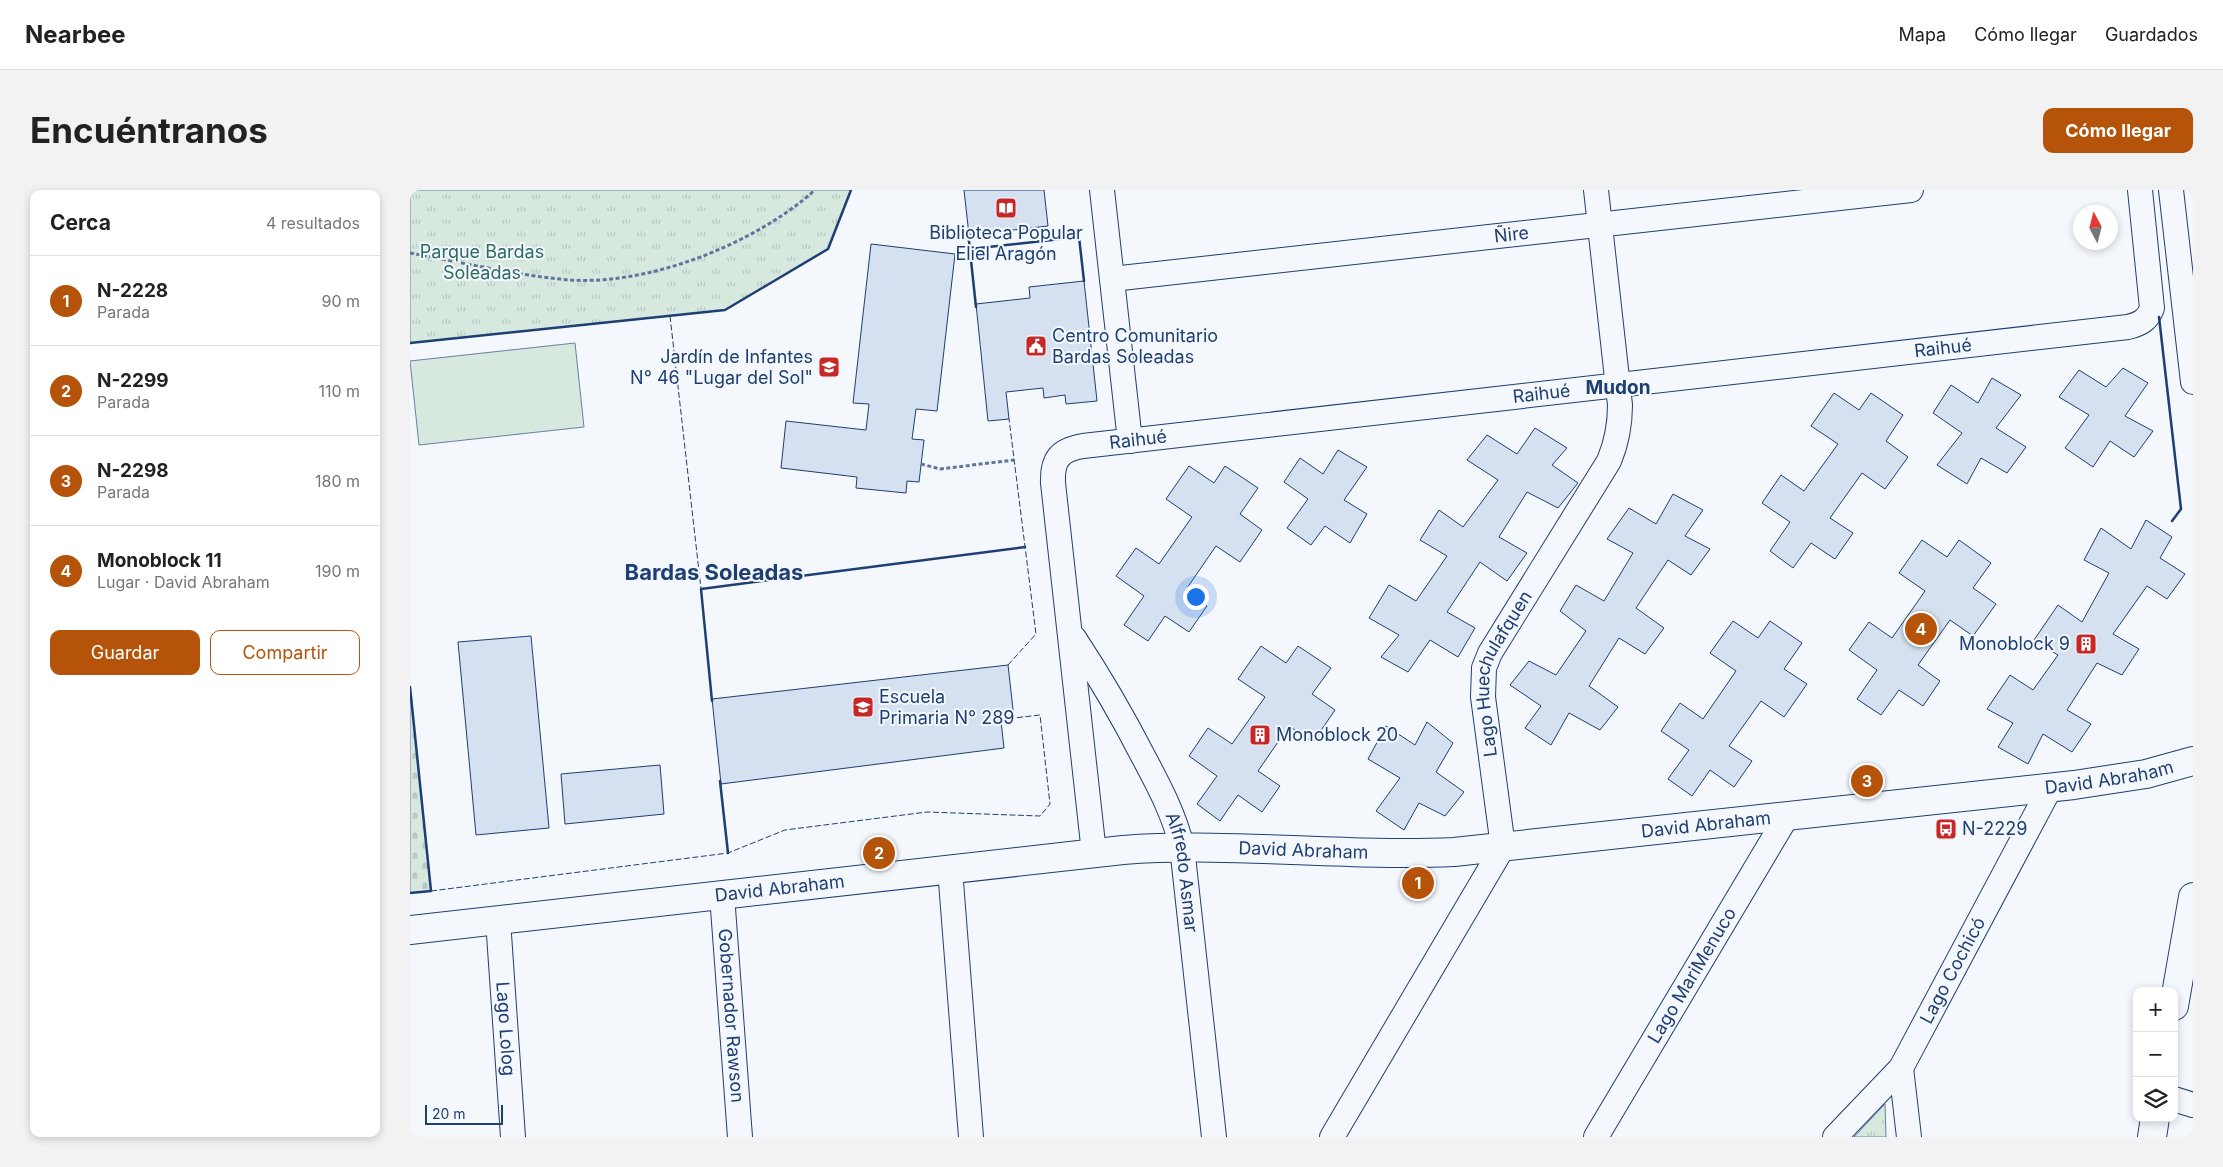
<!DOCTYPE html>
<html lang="es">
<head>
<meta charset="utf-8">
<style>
	body { margin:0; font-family:Inter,sans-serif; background:#f2f2f2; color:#222 }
	.controls { position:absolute; right:15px; bottom:15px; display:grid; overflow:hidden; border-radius:10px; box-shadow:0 2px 8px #0003 }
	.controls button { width:45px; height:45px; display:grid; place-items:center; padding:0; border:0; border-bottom:1px solid #e0e0e0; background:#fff; color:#222; font:25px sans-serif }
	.compass { position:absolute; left:1663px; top:15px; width:45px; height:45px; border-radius:50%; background:#fff; box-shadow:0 2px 8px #0003; rotate:353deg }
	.scale { position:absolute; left:15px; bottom:12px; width:78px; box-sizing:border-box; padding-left:5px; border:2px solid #1d3f73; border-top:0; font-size:14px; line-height:18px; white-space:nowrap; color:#1d3f73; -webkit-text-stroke:4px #f4f7fb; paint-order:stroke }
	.you { position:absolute; left:785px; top:406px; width:18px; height:18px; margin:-12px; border:4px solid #fff; border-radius:50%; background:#1a73e8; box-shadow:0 0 0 8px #1a73e833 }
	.badge { display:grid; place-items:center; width:32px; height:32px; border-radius:50%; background:#b45309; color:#fff; font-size:16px; font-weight:700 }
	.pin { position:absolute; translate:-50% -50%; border:2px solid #fff; box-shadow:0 1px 5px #0006 }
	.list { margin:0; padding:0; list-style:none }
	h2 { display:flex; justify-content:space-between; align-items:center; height:65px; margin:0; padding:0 20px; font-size:21px }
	h2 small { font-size:16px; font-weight:400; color:#767676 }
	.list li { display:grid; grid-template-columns:32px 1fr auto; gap:15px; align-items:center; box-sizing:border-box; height:90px; padding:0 20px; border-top:1px solid #e0e0e0 }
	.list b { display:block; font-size:19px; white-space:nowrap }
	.list p { margin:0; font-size:16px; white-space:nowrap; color:#767676 }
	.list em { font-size:16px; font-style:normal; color:#767676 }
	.actions { display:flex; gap:10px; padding:15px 20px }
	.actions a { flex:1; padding:11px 0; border:1px solid #b45309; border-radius:10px; text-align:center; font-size:18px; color:#b45309 }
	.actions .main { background:#b45309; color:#fff }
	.icon { flex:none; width:28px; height:28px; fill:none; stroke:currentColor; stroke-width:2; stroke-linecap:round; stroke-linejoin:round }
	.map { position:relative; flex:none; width:1783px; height:947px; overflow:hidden; border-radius:10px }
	header { display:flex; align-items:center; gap:30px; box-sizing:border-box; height:70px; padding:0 25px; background:#fff; border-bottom:1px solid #e0e0e0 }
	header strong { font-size:24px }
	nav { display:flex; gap:28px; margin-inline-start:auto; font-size:18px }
	.intro { display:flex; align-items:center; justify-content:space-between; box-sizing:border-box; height:120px; padding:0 30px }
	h1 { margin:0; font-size:35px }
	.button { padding:12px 22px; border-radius:10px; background:#b45309; color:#fff; font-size:18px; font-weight:700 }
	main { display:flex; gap:30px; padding:0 30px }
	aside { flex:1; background:#fff; border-radius:10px; box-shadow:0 2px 8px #0003 }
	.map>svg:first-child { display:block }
</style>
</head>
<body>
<header>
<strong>Nearbee</strong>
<nav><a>Mapa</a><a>Cómo llegar</a><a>Guardados</a></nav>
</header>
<div class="intro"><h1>Encuéntranos</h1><a class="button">Cómo llegar</a></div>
<main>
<aside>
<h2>Cerca<small>4 resultados</small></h2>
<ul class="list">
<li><span class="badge">1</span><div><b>N-2228</b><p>Parada</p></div><em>90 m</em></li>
<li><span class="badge">2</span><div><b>N-2299</b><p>Parada</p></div><em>110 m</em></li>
<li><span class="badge">3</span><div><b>N-2298</b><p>Parada</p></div><em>180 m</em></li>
<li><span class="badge">4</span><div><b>Monoblock 11</b><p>Lugar · David Abraham</p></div><em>190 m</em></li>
</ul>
<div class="actions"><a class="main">Guardar</a><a>Compartir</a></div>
</aside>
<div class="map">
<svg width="1783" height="947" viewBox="0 0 1783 947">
	<defs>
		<pattern id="cemetery-stones" width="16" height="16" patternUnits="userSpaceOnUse" patternTransform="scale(1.25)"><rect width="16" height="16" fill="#d7e8df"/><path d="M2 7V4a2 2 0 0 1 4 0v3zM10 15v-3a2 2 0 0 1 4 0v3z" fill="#b8c8c3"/></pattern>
		<pattern id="park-tufts" width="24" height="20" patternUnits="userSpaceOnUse" patternTransform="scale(1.25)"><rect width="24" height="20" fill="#d7e8df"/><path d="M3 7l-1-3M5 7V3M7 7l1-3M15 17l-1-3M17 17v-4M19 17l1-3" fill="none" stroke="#b8c8c3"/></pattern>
	</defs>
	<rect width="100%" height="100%" fill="#f4f7fb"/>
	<path fill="#d7e8df" stroke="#687fa3" d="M165,153l9,84 -165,18 -9,-84z"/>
	<path fill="url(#cemetery-stones)" stroke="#687fa3" d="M0,497l21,204 -21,2z"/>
	<g fill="url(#park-tufts)" stroke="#687fa3">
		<path d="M0,0h441l-23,59 -103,61 -315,33z"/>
		<path d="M1475,914l1,33h-32z"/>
	</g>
	<g fill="#d5e0f0" stroke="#1d3f73">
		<path d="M554,0h80l4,36 -79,9z"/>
		<path d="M461,54l84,10 -18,157 -21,-2 -4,30 12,1 -5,42 -12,-1 -1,12 -50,-5 1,-11 -76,-9 5,-47 80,9 3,-26 -16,-1z"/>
		<path d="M674,91l13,120 -31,3 -1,-9 -21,3 -1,-10 -37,4 3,27 -21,2 -12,-117 54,-6 -1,-11z"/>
		<path d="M1713,178l25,15 -23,33 28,15 -19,26 -24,-16 -17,26 -28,-19 24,-33 -30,-18 20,-27 27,17z"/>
		<path d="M1582,188l29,17 -25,33 30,19 -19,26 -26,-15 -14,26 -30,-19 25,-32 -29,-20 18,-28 27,18z"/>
		<path d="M1424,203l25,17 12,-17 32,22 -17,26 22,16 -23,32 -23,-16 -32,45 23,15 -18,26 -24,-16 -18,25 -23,-17 20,-29 -28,-19 19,-28 23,16 34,-47 -27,-18z"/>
		<path d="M1125,238l32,20 -15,17 26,18 -20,25 -31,-16 -28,45 28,16 -20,28 -27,-19 -33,50 28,16 -17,29 -28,-17 -22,32 -27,-15 18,-22 -30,-17 20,-33 27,16 31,-45 -27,-16 19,-30 24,17 35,-47 -31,-20 20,-25 30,19z"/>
		<path d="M928,260l29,17 -23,33 23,14 -17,29 -25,-17 -14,19 -24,-17 21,-29 -24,-17 16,-24 23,16z"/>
		<path d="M779,276l25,17 11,-17 33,22 -18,26 22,16 -22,32 -24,-16 -31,45 22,15 -18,26 -24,-16 -17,25 -24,-16 20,-29 -28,-20 20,-28 23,16 33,-47 -26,-18z"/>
		<path d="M1263,304l30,16 -18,26 25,13 -19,26 -23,-15 -32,48 28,20 -19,26 -26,-16 -30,48 29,21 -18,23 -31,-17 -18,32 -26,-17 16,-22 -31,-21 19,-24 27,14 30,-44 -26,-20 16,-26 28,16 29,-48 -26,-14 22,-31 27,16z"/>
		<path d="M1736,330l26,17 -12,21 25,16 -18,25 -20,-13 -34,48 26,15 -17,26 -25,-12 -30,47 24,14 -19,28 -29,-18 -15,30 -30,-17 15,-24 -26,-14 23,-34 23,15 25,-35 -24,-15 24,-35 24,17 27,-49 -25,-13 17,-32 30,21z"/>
		<path d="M1512,350l25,17 12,-17 32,23 -18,25 23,16 -23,32 -23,-16 -32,45 22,16 -17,25 -24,-16 -18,25 -24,-16 20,-29 -28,-20 20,-28 23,16 33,-47 -26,-18z"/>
		<path d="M1323,431l25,17 12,-17 32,22 -18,26 23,15 -23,33 -23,-16 -32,45 23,15 -18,26 -24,-17 -18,26 -24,-17 21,-29 -28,-19 19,-28 23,16 33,-48 -26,-18z"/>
		<path d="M121,446l18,192 -73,7 -18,-193z"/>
		<path d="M851,456l25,17 12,-17 33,22 -19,26 23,16 -22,32 -24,-16 -31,45 22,15 -18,26 -24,-17 -18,26 -23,-17 20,-28 -28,-20 19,-28 24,16 33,-47 -27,-18z"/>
		<path d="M598,475l6,53 -13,3 3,27 -283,36 -9,-85z"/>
		<path d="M1017,532l26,21 -17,29 28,20 -19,24 -26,-13 -15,27 -28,-19 24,-33 -32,-19 18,-33 29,19z"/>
		<path d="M250,575l4,49 -99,10 -4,-50z"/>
	</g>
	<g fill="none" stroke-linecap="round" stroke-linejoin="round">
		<g stroke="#1d3f73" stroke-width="26">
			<g id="street">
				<path d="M692,0l28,251"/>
				<path d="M1761,0l22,192"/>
				<path id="s1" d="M702,89l799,-89"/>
				<path id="s2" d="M664,448c25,38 48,77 69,118 16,30 31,58 39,91l32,290"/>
				<path id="s3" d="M684,663l-41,-370c-1,-23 6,-33 30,-37l1045,-119c12,-3 20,-7 24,-19l-12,-118"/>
				<path d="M540,679l21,268"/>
				<path id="s4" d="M312,705l18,242"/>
				<path id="s5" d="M88,730l15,217"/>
				<path d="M1491,878l8,69"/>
				<path d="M1764,909l19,6"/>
				<path id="s6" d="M922,947l171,-290 -20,-150 1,-29 6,-15 119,-192c8,-19 11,-35 11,-56l-24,-215"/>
				<path id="s7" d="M1186,947l191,-321"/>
				<path id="s8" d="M1425,947l66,-69 149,-280"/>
			</g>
		</g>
		<g stroke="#1d3f73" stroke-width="30">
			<g id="secondary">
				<path id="s9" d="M0,740l713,-80c110,-8 220,7 331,2l620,-67 72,-11 47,-13"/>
				<path d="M1764,816l19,-109"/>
				<path d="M1742,947l3,-19"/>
			</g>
		</g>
		<g stroke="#5e769c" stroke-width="3" stroke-dasharray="4 2.5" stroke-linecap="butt">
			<path d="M0,63c50,9 100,21 150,26 82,10 194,-34 255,-89"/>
			<path d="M511,274l19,5 74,-9"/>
		</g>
		<use href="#street" stroke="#f4f7fb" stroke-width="24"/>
		<use href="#secondary" stroke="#f4f7fb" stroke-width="28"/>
		<g stroke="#1d3f73" stroke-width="1" stroke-dasharray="6 2.5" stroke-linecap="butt">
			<path d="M260,126l31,273"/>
			<path d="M598,475l28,-31 -27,-215"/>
			<path d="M21,701l297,-38 57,-23 142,-18 113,4 10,-12 -10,-89 -26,3"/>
		</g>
		<g stroke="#1d3f73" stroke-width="2.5">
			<path d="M558,42l8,75"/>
			<path d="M560,59l109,-12 5,44"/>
			<path d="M1749,127l22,192 -9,12"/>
			<path d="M0,153l315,-33 103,-61 23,-59"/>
			<path d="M0,497l21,204 -21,2"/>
			<path d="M302,511l-11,-112 324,-42"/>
			<path d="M310,591l8,72"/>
		</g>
	</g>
	<defs>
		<g id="library-square" transform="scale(1.125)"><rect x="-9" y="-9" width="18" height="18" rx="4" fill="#c62828" stroke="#f4f7fb"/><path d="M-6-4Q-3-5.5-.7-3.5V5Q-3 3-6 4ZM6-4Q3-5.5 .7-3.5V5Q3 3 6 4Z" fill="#fff"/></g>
		<g id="civic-square" transform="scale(1.125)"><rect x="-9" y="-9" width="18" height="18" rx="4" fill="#c62828" stroke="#f4f7fb"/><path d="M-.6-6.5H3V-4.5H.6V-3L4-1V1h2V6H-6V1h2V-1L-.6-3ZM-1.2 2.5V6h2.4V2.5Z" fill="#fff"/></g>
		<g id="school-square" transform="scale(1.125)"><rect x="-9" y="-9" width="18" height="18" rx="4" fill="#c62828" stroke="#f4f7fb"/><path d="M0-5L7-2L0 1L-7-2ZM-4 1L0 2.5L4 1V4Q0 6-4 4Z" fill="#fff"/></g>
		<g id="building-square" transform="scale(1.125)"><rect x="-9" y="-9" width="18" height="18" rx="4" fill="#c62828" stroke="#f4f7fb"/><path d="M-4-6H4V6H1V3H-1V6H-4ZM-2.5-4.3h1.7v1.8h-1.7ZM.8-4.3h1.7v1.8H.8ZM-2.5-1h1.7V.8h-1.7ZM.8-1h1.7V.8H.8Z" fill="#fff"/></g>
		<g id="bus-square" transform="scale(1.125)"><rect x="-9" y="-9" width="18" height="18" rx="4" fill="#c62828" stroke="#f4f7fb"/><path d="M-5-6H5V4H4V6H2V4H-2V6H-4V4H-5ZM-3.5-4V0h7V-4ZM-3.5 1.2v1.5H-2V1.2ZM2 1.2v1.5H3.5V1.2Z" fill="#fff"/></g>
	</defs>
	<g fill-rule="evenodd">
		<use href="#library-square" x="596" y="18"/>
		<use href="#civic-square" x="626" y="156"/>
		<use href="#school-square" x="419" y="177"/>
		<use href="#building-square" x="1676" y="454"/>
		<use href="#school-square" x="453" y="517"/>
		<use href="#building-square" x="850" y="545"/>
		<use href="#bus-square" x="1536" y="639"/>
	</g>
	<g text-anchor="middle" stroke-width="4" stroke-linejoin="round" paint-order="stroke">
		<g font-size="18" fill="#1d3f73" stroke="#f4f7fb" text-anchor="start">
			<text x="596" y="49" text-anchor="middle">Biblioteca Popular<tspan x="596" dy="21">Eliel Aragón</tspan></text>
			<text x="642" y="152">Centro Comunitario<tspan x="642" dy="21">Bardas Soleadas</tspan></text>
			<text x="403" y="173" text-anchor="end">Jardín de Infantes<tspan x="403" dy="21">N° 46 "Lugar del Sol"</tspan></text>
			<text x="1660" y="460" text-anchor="end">Monoblock 9</text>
			<text x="469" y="513">Escuela<tspan x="469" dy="21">Primaria N° 289</tspan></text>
			<text x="866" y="551">Monoblock 20</text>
			<text x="1552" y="645">N-2229</text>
		</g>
		<g font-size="18" fill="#1d3f73" stroke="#f4f7fb">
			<text dy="6" stroke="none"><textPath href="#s1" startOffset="402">Ñire</textPath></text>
			<text dy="6" stroke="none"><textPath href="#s3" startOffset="1292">Raihué</textPath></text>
			<text dy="6" stroke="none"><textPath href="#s3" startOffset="888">Raihué</textPath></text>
			<text dy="6" stroke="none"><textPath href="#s3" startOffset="482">Raihué</textPath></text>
			<text dy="6" stroke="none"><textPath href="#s6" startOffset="516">Lago Huechulafquen</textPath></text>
			<text dy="6" stroke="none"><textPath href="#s9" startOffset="1708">David Abraham</textPath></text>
			<text dy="6" stroke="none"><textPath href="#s9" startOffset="1302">David Abraham</textPath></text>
			<text dy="6" stroke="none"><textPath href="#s9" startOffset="898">David Abraham</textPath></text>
			<text dy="6" stroke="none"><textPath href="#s2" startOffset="261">Alfredo Asmar</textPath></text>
			<text dy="6" stroke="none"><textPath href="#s9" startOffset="372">David Abraham</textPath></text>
			<text dy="6" stroke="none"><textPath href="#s8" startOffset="206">Lago Cochicó</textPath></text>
			<text dy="6" stroke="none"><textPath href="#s7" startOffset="188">Lago MariMenuco</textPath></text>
			<text dy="6" stroke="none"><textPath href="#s4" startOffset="121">Gobernador Rawson</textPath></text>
			<text dy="6" stroke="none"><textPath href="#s5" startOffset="109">Lago Lolog</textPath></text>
		</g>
		<g font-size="18" fill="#2c6c60" stroke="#f4f7fb">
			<text x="72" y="68">Parque Bardas<tspan x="72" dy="21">Soleadas</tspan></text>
		</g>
		<g font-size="19" font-weight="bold" fill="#1d3f73" stroke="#f4f7fb">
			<text x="1208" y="204">Mudon</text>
		</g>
		<g font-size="22" font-weight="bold" fill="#1d3f73" stroke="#f4f7fb">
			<text x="304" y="390">Bardas Soleadas</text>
		</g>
	</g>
</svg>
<div class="controls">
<button>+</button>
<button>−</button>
<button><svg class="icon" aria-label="layers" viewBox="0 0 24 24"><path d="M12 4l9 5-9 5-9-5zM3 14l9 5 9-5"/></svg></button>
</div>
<svg class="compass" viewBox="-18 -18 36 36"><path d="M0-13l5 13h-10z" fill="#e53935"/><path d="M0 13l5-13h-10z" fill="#767676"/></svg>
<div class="scale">20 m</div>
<div class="you"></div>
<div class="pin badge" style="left:1008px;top:693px">1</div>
<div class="pin badge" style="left:469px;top:663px">2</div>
<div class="pin badge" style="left:1457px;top:591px">3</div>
<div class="pin badge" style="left:1511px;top:439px">4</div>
</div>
</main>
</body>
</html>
